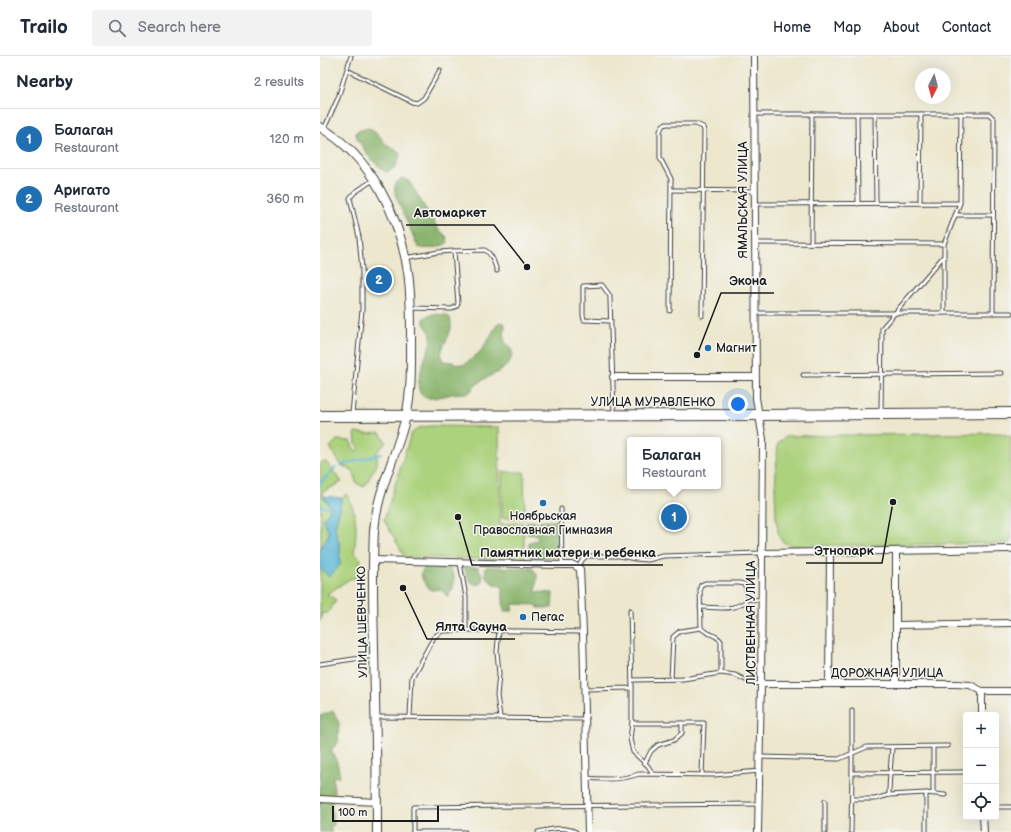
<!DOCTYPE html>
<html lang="en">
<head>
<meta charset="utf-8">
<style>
	body { margin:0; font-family:"Balsamiq Sans",sans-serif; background:#f2f2f3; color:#1f2937 }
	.controls { position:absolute; right:12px; bottom:12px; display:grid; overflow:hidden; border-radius:4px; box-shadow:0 4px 16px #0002 }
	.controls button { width:36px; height:36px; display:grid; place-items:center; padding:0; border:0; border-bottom:1px solid #e0e1e3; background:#fff; color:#1f2937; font:20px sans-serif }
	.compass { position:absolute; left:595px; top:12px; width:36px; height:36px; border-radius:50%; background:#fff; box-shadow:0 4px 16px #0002; rotate:186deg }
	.scale { position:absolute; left:12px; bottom:10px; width:107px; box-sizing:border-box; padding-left:4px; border:2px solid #1c1c1c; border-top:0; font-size:11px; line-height:14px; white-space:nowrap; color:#1c1c1c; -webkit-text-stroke:3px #f6f6f2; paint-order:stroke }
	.you { position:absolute; left:418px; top:348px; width:14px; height:14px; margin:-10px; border:3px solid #fff; border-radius:50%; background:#1a73e8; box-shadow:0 0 0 6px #1a73e833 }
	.badge { display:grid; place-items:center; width:26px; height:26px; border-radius:50%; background:#1f6fb2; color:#fff; font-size:13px; font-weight:700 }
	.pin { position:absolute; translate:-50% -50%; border:2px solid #fff; box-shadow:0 1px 4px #0006 }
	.popup { position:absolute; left:307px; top:381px; width:94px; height:52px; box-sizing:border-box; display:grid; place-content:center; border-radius:4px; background:#fff; filter:drop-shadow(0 1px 3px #0005); font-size:13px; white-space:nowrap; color:#747a83 }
	.popup b { font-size:15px; color:#1f2937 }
	.popup::after { content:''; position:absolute; left:50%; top:100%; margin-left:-8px; border:8px solid transparent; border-top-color:#fff }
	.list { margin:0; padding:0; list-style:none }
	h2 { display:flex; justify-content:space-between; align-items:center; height:52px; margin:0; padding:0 16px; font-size:17px }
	h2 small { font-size:13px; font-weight:400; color:#747a83 }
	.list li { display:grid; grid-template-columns:26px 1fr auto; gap:12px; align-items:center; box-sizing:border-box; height:60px; padding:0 16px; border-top:1px solid #e0e1e3 }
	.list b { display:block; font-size:15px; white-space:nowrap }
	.list p { margin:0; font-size:13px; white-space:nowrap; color:#747a83 }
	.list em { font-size:13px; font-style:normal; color:#747a83 }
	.icon { flex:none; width:22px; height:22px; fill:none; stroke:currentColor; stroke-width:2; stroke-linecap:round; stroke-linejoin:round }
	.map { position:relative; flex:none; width:691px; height:776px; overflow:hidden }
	header { display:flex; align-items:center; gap:24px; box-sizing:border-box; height:56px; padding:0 20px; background:#fff; border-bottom:1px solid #e0e1e3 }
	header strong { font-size:19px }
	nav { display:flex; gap:22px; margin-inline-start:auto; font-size:14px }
	.search { width:280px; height:36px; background:#f2f2f3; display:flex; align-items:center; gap:10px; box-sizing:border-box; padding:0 14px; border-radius:4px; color:#747a83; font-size:15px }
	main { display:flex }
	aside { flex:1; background:#fff }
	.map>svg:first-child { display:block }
</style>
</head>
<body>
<header>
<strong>Trailo</strong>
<div class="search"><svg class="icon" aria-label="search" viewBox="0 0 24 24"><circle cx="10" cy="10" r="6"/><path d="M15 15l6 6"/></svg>Search here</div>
<nav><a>Home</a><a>Map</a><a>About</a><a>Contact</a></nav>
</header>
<main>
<aside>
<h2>Nearby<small>2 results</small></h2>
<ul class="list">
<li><span class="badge">1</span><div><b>Балаган</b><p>Restaurant</p></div><em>120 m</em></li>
<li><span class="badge">2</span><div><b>Аригато</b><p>Restaurant</p></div><em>360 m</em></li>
</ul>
</aside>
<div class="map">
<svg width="691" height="776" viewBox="0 0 691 776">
	<rect width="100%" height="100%" fill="#f6f6f2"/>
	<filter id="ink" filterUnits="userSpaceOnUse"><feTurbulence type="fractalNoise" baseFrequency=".025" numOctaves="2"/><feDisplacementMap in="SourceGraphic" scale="8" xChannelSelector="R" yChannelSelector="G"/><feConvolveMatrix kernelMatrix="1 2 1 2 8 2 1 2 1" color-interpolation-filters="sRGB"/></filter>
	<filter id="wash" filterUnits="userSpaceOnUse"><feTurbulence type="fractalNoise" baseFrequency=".012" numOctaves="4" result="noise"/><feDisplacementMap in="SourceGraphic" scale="16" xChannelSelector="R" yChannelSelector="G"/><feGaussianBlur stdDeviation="0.9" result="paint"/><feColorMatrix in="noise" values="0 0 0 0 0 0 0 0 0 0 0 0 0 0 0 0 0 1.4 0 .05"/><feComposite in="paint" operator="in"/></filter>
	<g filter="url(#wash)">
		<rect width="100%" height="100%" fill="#ece7cd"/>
		<g fill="#acd27d" stroke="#64774c">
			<path d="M110,370l69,1 1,97 23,-1 2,37 -120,-3 -21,-37 27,-86 7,-6z"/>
			<path d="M35,376l11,2 14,-1 6,9 -9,10v13l-13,22 -8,-4 -2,-12 -13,-6 -11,-18 7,-7 13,1 5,10 5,-3 -4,-4z"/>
			<path d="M680,377l11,4v106l-219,3 -9,-4 -4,-5 -3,-20 -1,-29 3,-45 8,-7z"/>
			<path d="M0,406h6l16,20 -20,10 1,4 8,12 -2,26 -8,14z"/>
			<path d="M182,416h22l1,46h-23z"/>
			<path d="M26,438c12,19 11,37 8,59l7,6 -5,20 -5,-1 -24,16 9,6 -8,13h-6l-2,8v-53l3,2 17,-23 -5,-19 7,-30z"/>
		</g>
		<g fill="#89b46c" stroke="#526844">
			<path d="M48,72c13,4 11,11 20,18 4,2 8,4 12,7 -1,9 -5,18 -15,19l-16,-15 -12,-19 -1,-4 1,-3z"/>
			<path d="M82,122l7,3 29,48 8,7 2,6c-7,6 -22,8 -30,5l-23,-53c-1,-8 0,-12 7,-16z"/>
			<path d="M113,258l13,1 4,3c1,5 2,9 0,13 -2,10 -13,20 -7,30l10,1 4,2 7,1 15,-12 6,-8 13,-22 3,-1 4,2 -1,16c2,5 8,7 8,13 -1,18 -22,21 -32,29 -5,3 -7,8 -12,11 -15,-1 -23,4 -37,5 -27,1 -2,-45 0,-58 2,-12 -9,-11 -7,-22z"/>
			<path d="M237,465l1,36h-29v-15l9,-2 -1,-5 -10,-1v-12z"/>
			<path d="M105,510l24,1c9,13 5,17 -1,30l-7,-8 -10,1 -8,-9 -2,-8z"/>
			<path d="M144,511h14c3,6 6,11 3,17 -11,3 -15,-9 -17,-17z"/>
			<path d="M166,511l46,1 5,7 -1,17 17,1 -1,15h-14l-1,-3 -24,-1 -1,7h-8l-2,-24 -11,-5 -6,-7z"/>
			<path d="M13,655l6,12 -1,20 -7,7 6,12 3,14 -7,1 1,15 -3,15 3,17 -4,5 2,3h-12v-116z"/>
		</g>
		<path fill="#58b5d6" stroke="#3a6879" d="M3,440l19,2 -7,30 5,19v18l-11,12 -9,-9v-20h1l8,-14 -6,-15 8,-11z"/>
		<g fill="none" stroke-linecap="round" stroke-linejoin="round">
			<g stroke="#58b5d6" stroke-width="2">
				<path d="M21,409l40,-11"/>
				<path d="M0,428l6,-7 9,-9"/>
				<path d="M0,450l11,2"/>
			</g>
		</g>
	</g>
	<g filter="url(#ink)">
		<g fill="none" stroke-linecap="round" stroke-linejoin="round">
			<g stroke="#3b3a37" stroke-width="5">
				<g id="service">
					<path d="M27,14l65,32 5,1 7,-5 16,-28"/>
					<path d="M434,58h235l5,5 -1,194"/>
					<path d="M537,58l1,90"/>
					<path d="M555,58l1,89"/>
					<path d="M4,73l14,-31 13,-42"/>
					<path d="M352,134l82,1"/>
					<path d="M600,147l1,-89"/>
					<path d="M640,147l1,-89"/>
					<path d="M434,148l206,-1 -16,41v69"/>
					<path d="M635,159h38"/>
					<path d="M435,187l189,1"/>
					<path d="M491,187l1,-129"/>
					<path d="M134,195l31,-1c8,5 9,13 12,21"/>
					<path d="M85,202l34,-6 15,-1 4,52 -1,3 -5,3 -40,-1"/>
					<path d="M350,255l1,-132 -11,-21v-27l3,-6 4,-1h29l7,3 1,4 -2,185"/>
					<path d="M435,257h256"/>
					<path d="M291,265l-27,-1 -1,-5v-29l19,-1 8,11v4l4,114"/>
					<path d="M483,319l198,-2"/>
					<path d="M561,357l1,-85 61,-71"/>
					<path d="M32,358l10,-104v-41l-3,-32 -9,-39 4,-5 19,-13"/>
					<path d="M241,453l1,56"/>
					<path d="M258,511l5,-8 4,-3h33l15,3 13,1 15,-4 99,-3"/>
					<path d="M428,543l-2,-11 -2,-4 -5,-1h-34l-4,2 -1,3 1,40c5,6 15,6 20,13v32l14,2 17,8 9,1"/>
					<path d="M380,551c15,0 37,5 48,-8l13,1"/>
					<path d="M146,574l117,2"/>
					<path d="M179,575l-2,20 2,23 -2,22 3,21"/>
					<path d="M0,608l54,-8"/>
					<path d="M351,623l2,-42 7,-6 21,-3"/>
					<path d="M312,624l51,-1 38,-6"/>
					<path d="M312,632v35h72l-2,52"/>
					<path d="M264,633l48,-1 -2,-78"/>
					<path d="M532,654v63"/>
					<path d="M90,660l2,-39 22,-40 8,-6 24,-1v-33l-6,-34"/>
					<path d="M57,661l208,2"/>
					<path d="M312,667l-2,16 3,13 15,14 5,8"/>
					<path d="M613,691v46"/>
					<path d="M440,701l79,2 28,-12 81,-1"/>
					<path d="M325,707l6,-12 7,-6 16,-5 8,-7v-10"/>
					<path d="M266,722c18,2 36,2 53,-4l75,1 46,-4"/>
					<path d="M569,739c0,-16 2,-32 3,-48"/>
					<path d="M532,743h23l14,-4 37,-2 19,2"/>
					<path d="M505,745v31"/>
					<path d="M676,751h15"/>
					<path d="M93,776v-25l346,-3"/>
					<path d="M93,776h52"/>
					<path d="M218,776c13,-3 26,-6 38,0"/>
					<path d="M531,776l1,-59 114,-1"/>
					<path d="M606,776v-39"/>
				</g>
			</g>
			<g stroke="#3b3a37" stroke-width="8">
				<g id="minor">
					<path d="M434,0l2,332v10l7,41 -2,245 -3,148"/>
					<path d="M293,321h142"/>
					<path d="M442,497l249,-4"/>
					<path d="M53,504l189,5h12l6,4 3,63 5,200"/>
					<path d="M576,569l115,-2"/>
					<path d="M441,628h196l13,1 12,6h29"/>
					<path d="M509,628l1,-132"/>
					<path d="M576,628v-133"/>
					<path d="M662,635v24"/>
					<path d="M0,743l57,3"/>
					<path d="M663,761l1,15"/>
				</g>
			</g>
			<g stroke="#3b3a37" stroke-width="10">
				<path id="tertiary" d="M0,71c51,30 79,87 88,145 3,21 3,42 3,63 0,27 1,55 -5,81 -9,39 -29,74 -32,115 -2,38 -1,77 0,115 1,62 3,124 3,186"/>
			</g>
			<g stroke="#3b3a37" stroke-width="12">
				<path id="primary" d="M0,360l439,-1 252,-2"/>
			</g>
			<use href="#service" stroke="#fff" stroke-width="3"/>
			<use href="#minor" stroke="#fff" stroke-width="6"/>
			<use href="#tertiary" stroke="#fff" stroke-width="8"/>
			<use href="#primary" stroke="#fff" stroke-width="10"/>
		</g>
	</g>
	<g fill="#1f6fb2" stroke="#f6f6f2" stroke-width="1.5">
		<circle cx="388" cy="292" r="4"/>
		<circle cx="223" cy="447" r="4"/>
		<circle cx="203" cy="561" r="4"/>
	</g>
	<g text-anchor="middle" stroke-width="3" stroke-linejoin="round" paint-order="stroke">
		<g font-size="12" fill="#1c1c1c" stroke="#f6f6f2">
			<text transform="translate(423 144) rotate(-90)" y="4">ЯМАЛЬСКАЯ УЛИЦА</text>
			<text x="333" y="350">УЛИЦА МУРАВЛЕНКО</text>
			<text transform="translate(42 566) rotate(-91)" y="4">УЛИЦА ШЕВЧЕНКО</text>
			<text transform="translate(431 567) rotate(-90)" y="4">ЛИСТВЕННАЯ УЛИЦА</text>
			<text x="567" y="621">ДОРОЖНАЯ УЛИЦА</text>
		</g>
		<g font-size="12" fill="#1c1c1c" stroke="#f6f6f2" text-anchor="start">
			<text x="396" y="296">Магнит</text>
			<text x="223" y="464" text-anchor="middle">Ноябрьская<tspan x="223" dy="14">Православная Гимназия</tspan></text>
			<text x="211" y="565">Пегас</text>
		</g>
	</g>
	<path fill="none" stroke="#1c1c1c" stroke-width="1.5" d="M207 211L174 169H86M377 299L401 237H454M573 446L562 507H486M138 461L152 509H343M83 532L107 583H195"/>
	<g fill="#1c1c1c" stroke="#f6f6f2" stroke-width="1.5">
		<circle cx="207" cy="211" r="4"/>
		<circle cx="377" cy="299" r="4"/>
		<circle cx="573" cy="446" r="4"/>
		<circle cx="138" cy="461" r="4"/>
		<circle cx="83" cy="532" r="4"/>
	</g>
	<g font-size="13" text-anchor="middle" font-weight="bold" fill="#1c1c1c" stroke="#f6f6f2" stroke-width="3" stroke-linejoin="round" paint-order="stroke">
		<text x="130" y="161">Автомаркет</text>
		<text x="428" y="229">Экона</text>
		<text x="524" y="499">Этнопарк</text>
		<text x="248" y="501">Памятник матери и ребенка</text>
		<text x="151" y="575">Ялта Сауна</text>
	</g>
</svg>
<div class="controls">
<button>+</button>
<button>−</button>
<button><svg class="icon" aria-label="locate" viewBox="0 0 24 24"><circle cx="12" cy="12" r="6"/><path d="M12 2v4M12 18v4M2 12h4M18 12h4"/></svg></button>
</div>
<svg class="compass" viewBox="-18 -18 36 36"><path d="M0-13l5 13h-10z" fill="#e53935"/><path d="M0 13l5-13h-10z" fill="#747a83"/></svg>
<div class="scale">100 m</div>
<div class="you"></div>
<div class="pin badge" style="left:354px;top:461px">1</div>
<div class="popup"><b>Балаган</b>Restaurant</div>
<div class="pin badge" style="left:59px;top:224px">2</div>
</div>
</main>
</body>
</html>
